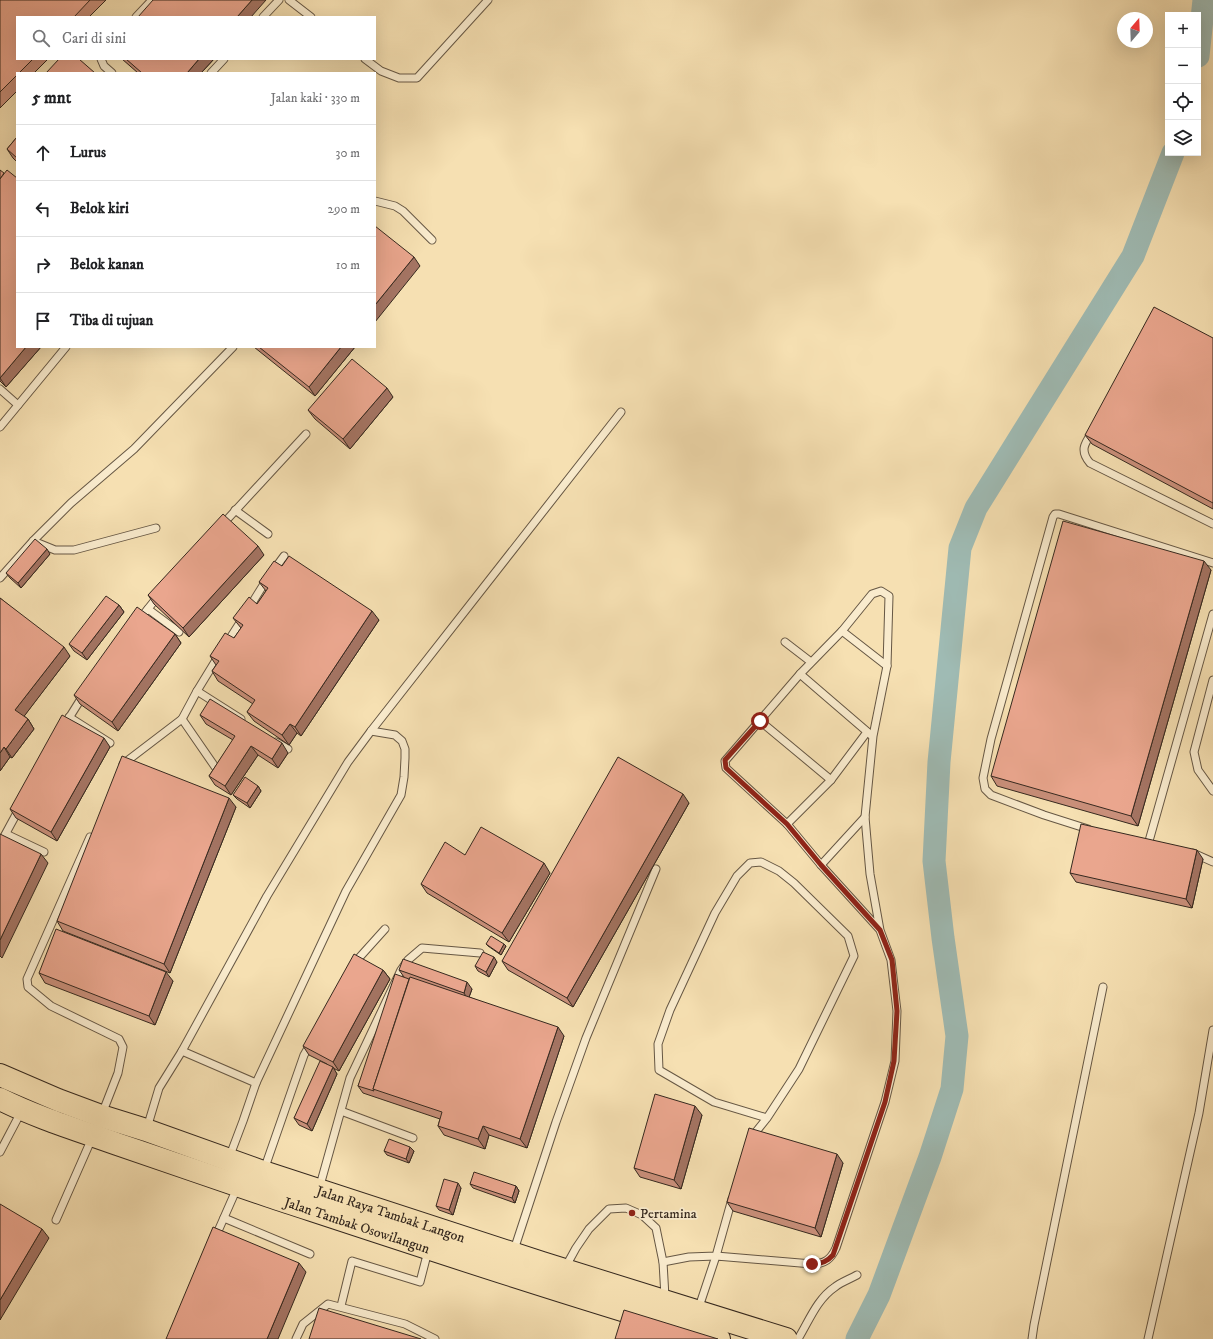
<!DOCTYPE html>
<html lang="id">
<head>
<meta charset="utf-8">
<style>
	body { margin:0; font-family:"IM FELL DW Pica",serif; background:#f2f2f2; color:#202124 }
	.controls { position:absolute; right:12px; top:12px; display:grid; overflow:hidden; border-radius:0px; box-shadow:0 4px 16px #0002 }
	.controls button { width:36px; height:36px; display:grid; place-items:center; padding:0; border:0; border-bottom:1px solid #e0e0e0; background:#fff; color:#202124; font:20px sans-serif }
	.compass { position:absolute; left:1117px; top:12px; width:36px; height:36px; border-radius:50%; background:#fff; box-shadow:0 4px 16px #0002; rotate:19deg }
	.stop { position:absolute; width:12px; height:12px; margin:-9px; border:3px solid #8f2418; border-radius:50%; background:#fff }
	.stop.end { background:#8f2418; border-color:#fff; box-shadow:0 1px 4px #0008 }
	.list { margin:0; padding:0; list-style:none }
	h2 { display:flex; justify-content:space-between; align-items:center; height:52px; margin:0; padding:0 16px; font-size:17px }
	h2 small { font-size:13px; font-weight:400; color:#757577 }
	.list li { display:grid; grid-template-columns:26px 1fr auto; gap:12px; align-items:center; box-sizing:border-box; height:56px; padding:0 16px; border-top:1px solid #e0e0e0 }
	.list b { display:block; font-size:15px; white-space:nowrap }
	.list em { font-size:13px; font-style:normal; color:#757577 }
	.icon { flex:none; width:22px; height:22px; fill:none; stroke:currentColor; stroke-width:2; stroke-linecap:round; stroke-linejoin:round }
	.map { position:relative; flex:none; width:1213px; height:1339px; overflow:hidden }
	.search { position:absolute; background:#fff; box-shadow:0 4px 16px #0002; left:16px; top:16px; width:360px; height:44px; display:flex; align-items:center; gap:10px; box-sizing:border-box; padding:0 14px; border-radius:0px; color:#757577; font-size:15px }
	.panel { position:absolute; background:#fff; box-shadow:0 4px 16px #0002; left:16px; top:72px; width:360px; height:276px; border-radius:0px }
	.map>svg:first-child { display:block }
</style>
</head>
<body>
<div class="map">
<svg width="1213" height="1339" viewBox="0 0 1213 1339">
	<rect width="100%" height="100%" fill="#f6e0b2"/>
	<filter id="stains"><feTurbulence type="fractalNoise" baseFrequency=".005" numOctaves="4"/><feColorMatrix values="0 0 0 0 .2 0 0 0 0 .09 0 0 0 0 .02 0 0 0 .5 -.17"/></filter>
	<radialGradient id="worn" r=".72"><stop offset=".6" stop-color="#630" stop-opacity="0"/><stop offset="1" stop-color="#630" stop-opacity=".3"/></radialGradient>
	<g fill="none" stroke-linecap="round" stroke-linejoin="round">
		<g stroke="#9fbbb4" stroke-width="23">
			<path d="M1198,56l6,-56"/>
			<path d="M857,1339l22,-44 51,-138 22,-68 5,-53 -14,-98 -9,-77 5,-99 21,-214 16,-40 157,-252 40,-103"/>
		</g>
		<g stroke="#665744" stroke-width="9">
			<g id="service">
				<path d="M289,0l22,17"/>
				<path d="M136,17l16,-17"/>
				<path d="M263,17l16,-17"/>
				<path d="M101,59l3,7 8,7"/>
				<path d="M365,59l16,12 18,7h18l71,-78"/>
				<path d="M211,73l13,-14"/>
				<path d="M375,201l20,5 8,5 29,29"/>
				<path d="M0,389l18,16"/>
				<path d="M0,427l66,-80"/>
				<path d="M1093,431c-8,12 -14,19 -3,32l123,61"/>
				<path d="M235,510l33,24"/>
				<path d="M222,525l84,-91"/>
				<path d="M33,541l22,9h19l82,-22"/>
				<path d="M273,571l11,-15"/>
				<path d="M0,578l33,-37 38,-38 63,-54 99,-102"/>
				<path d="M249,608l18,-29"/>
				<path d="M148,609l31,23"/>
				<path d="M139,620l20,-25"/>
				<path d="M842,631l45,35"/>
				<path d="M785,642l26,20"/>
				<path d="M227,643l16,-25"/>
				<path d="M800,674l71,61"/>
				<path d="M1213,680l-19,72 4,18 15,21"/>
				<path d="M197,691l44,28"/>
				<path d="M69,717l41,26"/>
				<path d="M182,719l38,55"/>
				<path d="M760,721l71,59"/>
				<path d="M64,726l20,-32"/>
				<path d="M276,742l12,7"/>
				<path d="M123,764l59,-45 15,-28 22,-36"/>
				<path d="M787,824l44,-44 36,-48"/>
				<path d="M1088,829l-44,-14 -53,-20 -6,-6 -2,-11 8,-39 62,-222 2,-3h4l154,49"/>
				<path d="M6,834l38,18"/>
				<path d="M90,837l-63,142 1,8 23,19 68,33 4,8 -5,26 -16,41"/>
				<path d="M1149,841l64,-227"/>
				<path d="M0,844l19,-35"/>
				<path d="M1193,853l20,9"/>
				<path d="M821,865l44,-48"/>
				<path d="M355,964l3,-5 27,-30"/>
				<path d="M182,1051l74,32 -13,38 -14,37"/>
				<path d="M256,1083l90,-192 55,-96 3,-18 1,-19v-9l-3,-8 -7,-6 -24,-4"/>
				<path d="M341,1111l72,27"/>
				<path d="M147,1128l12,-40 23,-37 85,-155 81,-134 23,-31 250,-319"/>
				<path d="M751,1138l16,-20 32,-49 55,-113 -6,-20 -54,-53 -15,-12 -18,-9 -11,1 -13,13 -22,37 -45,97 -12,34 1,26 55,32 53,16"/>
				<path d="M0,1152l21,-40"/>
				<path d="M264,1170l40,-115 7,-12"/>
				<path d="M319,1189l31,-111 51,-108 7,-10 14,-12 58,5"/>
				<path d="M224,1218l86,36"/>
				<path d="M56,1220l36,-82"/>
				<path d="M215,1238l22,-50"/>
				<path d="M514,1250l42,-128 30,-84 70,-169"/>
				<path d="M663,1262l26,-5 27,-1 16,-57"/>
				<path d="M565,1268l11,-20 13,-19 20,-20 17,-1 16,7 14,13 7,34 2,35"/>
				<path d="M341,1306l11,-45 68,21 8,-31"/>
				<path d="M698,1310l18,-54 96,8c13,0 19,-5 24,-16l49,-146 10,-41 2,-50 -6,-51 -11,-30 -10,-56 -5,-57 8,-81 14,-70 2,-70 -8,-5 -9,3 -30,37 -42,43 -75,87 1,7 61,56 34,41 59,65"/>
				<path d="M296,1339l7,-15 25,-20 77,20 30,15"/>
				<path d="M798,1339c11,-18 19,-40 37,-52 6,-5 15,-8 22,-12"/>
				<path d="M1032,1339l2,-14 69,-338"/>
				<path d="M1148,1339l51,-226 14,-83"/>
			</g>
		</g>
		<g stroke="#36291f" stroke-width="24">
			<g id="trunk">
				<path id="s1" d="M0,1075l58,25 43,16 45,14 117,42 279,91 244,76"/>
				<path id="s2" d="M0,1099c38,19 78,31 117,45 51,17 101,35 152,52 149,49 299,99 450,143"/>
			</g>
		</g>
		<use href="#service" stroke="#f9ebcd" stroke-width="7"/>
		<use href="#trunk" stroke="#f6e0b2" stroke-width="22"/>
	</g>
	<g fill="#c98f7a" stroke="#36291f">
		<path d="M0,0h106l-17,17h-72v42h31l-14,14h-17v18l-17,17z"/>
		<path d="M122,59h92l-13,14h-63z"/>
		<path d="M17,137v25l-4,-4 -6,-9z"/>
		<path d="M0,170l17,177h24l-35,40 -6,-6z"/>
		<path d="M1213,338v171l-121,-65 -7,-9z"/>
		<path d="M254,347h101l-40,49z"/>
		<path d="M393,397l-43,52 -35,-30 -7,-9z"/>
		<path d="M50,554l-29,34 -11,-10 -4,-5z"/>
		<path d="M264,555l-75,82 -35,-33 -6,-9z"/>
		<path d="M282,566l97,54 -78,116 -4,-3 -8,12 -35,-24 -7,-9 6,-8 -35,-23 -6,-10 4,-6 -6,-9 24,-18 7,-10 -8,-10 24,-14 9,-13 -7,-9z"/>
		<path d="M1211,570l-73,256 -141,-40 -6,-10z"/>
		<path d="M0,598l70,58 -46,60 4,3 6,10 -22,29 -2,-1 -10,14z"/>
		<path d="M119,605l5,7 -37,48 -13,-9 -5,-7z"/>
		<path d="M175,634l6,9 -63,88 -38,-27 -6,-9z"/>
		<path d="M200,715l88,38 -10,15 -20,-13 -27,40 -16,-10 -6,-9 24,-36 -27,-16z"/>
		<path d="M110,747l-53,94 -41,-23 -6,-9z"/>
		<path d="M258,786l3,5 -11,17 -13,-9 -4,-4z"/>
		<path d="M689,803l-116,204 -65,-37 -6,-9z"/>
		<path d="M236,807l-66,166 -107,-42 -6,-10z"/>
		<path d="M465,855l85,18 -41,69 -82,-49 -6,-9z"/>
		<path d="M1203,859l-11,49 -116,-26 -6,-9z"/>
		<path d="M486,944l20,2 -5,9 -13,-9z"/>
		<path d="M497,962l-8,15 -11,-6 -3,-5z"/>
		<path d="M383,970l7,9 -51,92 -6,-3 4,6 -25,57 -13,-6 -5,-7 33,-54 -18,-9 -6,-9z"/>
		<path d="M399,970l73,19 -3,8 95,39 -37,112 -38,-13 -4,14 -41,-14 -6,-9 2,-7 -77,-26 -5,-7 46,-109z"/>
		<path d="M39,973l134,8 -18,44 -110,-42z"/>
		<path d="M702,1115l-21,74 -41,-12 -6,-9z"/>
		<path d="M384,1151h30l-5,12 -22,-8z"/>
		<path d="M843,1163l-22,74 -88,-26 -6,-9z"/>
		<path d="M470,1184l46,2 3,5 -4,12 -42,-15z"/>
		<path d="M461,1188l-8,27 -14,-5 -3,-4z"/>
	</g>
	<g fill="#a47463" stroke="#36291f">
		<path d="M252,0h14l-15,17h-14z"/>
		<path d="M199,59h15l-13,14h-14z"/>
		<path d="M414,257l6,9 -45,56v-17z"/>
		<path d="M26,347h15l-35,40 -6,-9z"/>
		<path d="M341,347h14l-40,49 -6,-9z"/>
		<path d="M387,388l6,9 -43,52 -7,-10z"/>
		<path d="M258,546l6,9 -75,82 -6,-9z"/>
		<path d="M47,549l3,5 -29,34 -3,-5z"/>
		<path d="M1204,561l7,9 -73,256 -7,-10z"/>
		<path d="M119,605l5,7 -37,48 -5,-7z"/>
		<path d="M372,611l7,9 -78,116 -6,-9z"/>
		<path d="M175,634l6,9 -63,88 -6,-9z"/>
		<path d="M64,647l6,9 -48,63 -7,-9z"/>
		<path d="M28,719l6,10 -22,29 -6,-9z"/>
		<path d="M290,724l7,9 -8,12 -7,-10z"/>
		<path d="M104,738l6,9 -53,94 -6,-9z"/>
		<path d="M282,743l6,10 -10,15 -6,-9z"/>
		<path d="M251,746l7,9 -27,40 -6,-9z"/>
		<path d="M4,747l6,10 -10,14v-18z"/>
		<path d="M258,786l3,5 -11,17 -3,-5z"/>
		<path d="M683,794l6,9 -116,204 -6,-9z"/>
		<path d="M229,798l7,9 -66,166 -6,-9z"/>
		<path d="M1197,850l6,9 -11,49 -6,-9z"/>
		<path d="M41,854l7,9 -46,95 -2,-2v-16z"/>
		<path d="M544,863l6,10 -41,69 -7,-9z"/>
		<path d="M504,944l2,2 -5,9 -2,-2z"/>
		<path d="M494,957l3,5 -8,15 -3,-5z"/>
		<path d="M383,970l7,9 -51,92 -6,-9z"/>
		<path d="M166,972l7,9 -18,44 -6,-9z"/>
		<path d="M467,982l5,7 -4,11 -4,-7z"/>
		<path d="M558,1027l6,9 -37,112 -7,-9z"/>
		<path d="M333,1067l4,7 -25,57 -5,-7z"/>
		<path d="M695,1106l7,9 -21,74 -7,-9z"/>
		<path d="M483,1126l6,9 -4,14 -7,-10z"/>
		<path d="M410,1147l4,4 -5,12 -3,-4z"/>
		<path d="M837,1154l6,9 -22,74 -6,-9z"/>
		<path d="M458,1183l3,5 -8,27 -4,-5z"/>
		<path d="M516,1186l3,5 -4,12 -3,-5z"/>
		<path d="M42,1229l7,9 -49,82v-20z"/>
		<path d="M299,1263l7,9 -28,67h-11z"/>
	</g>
	<g fill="#eaa68e" stroke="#36291f">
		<path d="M0,0h90l-16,17h-57v42h16l-14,14h-2v2l-17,17z"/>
		<path d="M153,0h99l-15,17h-99z"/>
		<path d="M59,59h20l16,14h-49z"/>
		<path d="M126,59h73l-12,14h-45z"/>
		<path d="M17,137v21l-10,-9z"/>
		<path d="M0,170l4,3 -4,6z"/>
		<path d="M7,170l10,8v169h9l-26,31v-199z"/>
		<path d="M375,226l39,31 -39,48z"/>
		<path d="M1154,307l59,31v165l-128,-68z"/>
		<path d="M259,347h82l-32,40z"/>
		<path d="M352,359l35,29 -44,51 -35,-29z"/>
		<path d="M223,514l35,32 -75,82 -35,-33z"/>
		<path d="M1063,521l141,40 -73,255 -140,-40z"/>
		<path d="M35,539l12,10 -29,34 -12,-10z"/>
		<path d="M289,556l83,55 -77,116 -5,-3 -8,11 -35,-23 8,-12 -43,-29 7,-10 -9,-5 15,-23 9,5 9,-13 -10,-7 16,-21 8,7 11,-16 -9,-6 15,-21 8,5z"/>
		<path d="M106,596l13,9 -37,48 -13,-9z"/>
		<path d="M0,598l64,49 -49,63 13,9 -22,30 -2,-2 -4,6z"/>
		<path d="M137,607l38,27 -63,88 -38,-27z"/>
		<path d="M210,699l72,44 -10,16 -21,-13 -26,40 -16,-10 26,-40 -35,-21z"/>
		<path d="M62,715l42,23 -53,94 -41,-23z"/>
		<path d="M122,756l107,42 -65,166 -107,-43z"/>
		<path d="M618,757l65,37 -116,204 -65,-37z"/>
		<path d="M245,777l13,9 -11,17 -14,-8z"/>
		<path d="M1081,824l116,26 -11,49 -116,-26z"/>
		<path d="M481,827l63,36 -42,70 -81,-49 24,-42 20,13z"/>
		<path d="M0,834l41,20 -41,86z"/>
		<path d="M56,929l110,43 -17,44 -110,-43z"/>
		<path d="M491,936l13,8 -5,9 -13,-9z"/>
		<path d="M483,952l11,5 -8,15 -11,-6z"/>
		<path d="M354,954l29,16 -50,92 -30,-16z"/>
		<path d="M403,959l64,23 -3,11 -65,-23z"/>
		<path d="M395,974l14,5 -36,110 1,2 -16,-5z"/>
		<path d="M410,977l148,50 -38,112 -37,-13 -5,13 -40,-13 4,-14 -69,-23z"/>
		<path d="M320,1061l13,6 -26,57 -13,-6z"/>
		<path d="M655,1094l40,12 -21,74 -40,-12z"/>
		<path d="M749,1128l88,26 -22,74 -88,-26z"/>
		<path d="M389,1139l21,8 -4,12 -22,-8z"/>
		<path d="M474,1172l42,14 -4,12 -42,-14z"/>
		<path d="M444,1179l14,4 -9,27 -13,-4z"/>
		<path d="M0,1204l42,25 -42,71z"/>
		<path d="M213,1227l86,36 -32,76h-101z"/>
		<path d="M319,1308l102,31h-112z"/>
		<path d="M624,1310l94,29h-103z"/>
	</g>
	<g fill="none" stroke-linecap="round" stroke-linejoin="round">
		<path stroke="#8f2418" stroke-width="5" d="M760,721l-35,39 1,8 61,56 34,41 59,65 12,30 5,51 -3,50 -9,41 -52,153c-6,7 -12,9 -21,9"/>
	</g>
	<circle fill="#8f2418" stroke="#f9ebcd" stroke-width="1.5" cx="632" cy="1213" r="4"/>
	<g text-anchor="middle" stroke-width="3.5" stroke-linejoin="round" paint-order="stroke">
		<g font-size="14" fill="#36291f" stroke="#f9ebcd">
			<text dy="5" stroke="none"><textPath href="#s1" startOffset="415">Jalan Raya Tambak Langon</textPath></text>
			<text dy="5" stroke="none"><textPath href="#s2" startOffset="379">Jalan Tambak Osowilangun</textPath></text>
		</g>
		<g font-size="14" fill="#36291f" stroke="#f9ebcd" text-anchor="start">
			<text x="640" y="1218">Pertamina</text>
		</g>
	</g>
	<rect width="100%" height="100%" filter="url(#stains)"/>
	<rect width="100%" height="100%" fill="url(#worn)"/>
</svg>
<div class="controls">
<button>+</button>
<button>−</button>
<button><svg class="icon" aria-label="locate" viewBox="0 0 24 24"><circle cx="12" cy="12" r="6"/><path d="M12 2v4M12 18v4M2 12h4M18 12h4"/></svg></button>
<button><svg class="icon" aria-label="layers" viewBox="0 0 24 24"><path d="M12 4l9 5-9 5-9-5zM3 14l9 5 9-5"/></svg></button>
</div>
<svg class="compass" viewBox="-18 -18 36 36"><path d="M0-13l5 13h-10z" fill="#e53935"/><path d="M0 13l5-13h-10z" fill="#757577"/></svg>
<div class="stop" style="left:760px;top:721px"></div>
<div class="stop end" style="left:812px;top:1264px"></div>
<div class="search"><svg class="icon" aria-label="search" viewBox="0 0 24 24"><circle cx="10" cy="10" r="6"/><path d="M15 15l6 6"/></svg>Cari di sini</div>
<section class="panel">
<h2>5 mnt<small>Jalan kaki · 330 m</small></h2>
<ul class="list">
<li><svg class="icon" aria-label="ahead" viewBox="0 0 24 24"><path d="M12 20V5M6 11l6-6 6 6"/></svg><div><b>Lurus</b></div><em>30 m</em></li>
<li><svg class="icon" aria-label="left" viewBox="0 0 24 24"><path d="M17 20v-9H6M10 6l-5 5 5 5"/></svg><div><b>Belok kiri</b></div><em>290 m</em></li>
<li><svg class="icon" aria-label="right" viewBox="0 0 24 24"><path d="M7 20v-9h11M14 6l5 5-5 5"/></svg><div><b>Belok kanan</b></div><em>10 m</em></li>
<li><svg class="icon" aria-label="arrive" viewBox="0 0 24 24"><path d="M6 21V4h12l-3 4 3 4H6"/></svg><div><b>Tiba di tujuan</b></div></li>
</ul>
</section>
</div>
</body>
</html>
